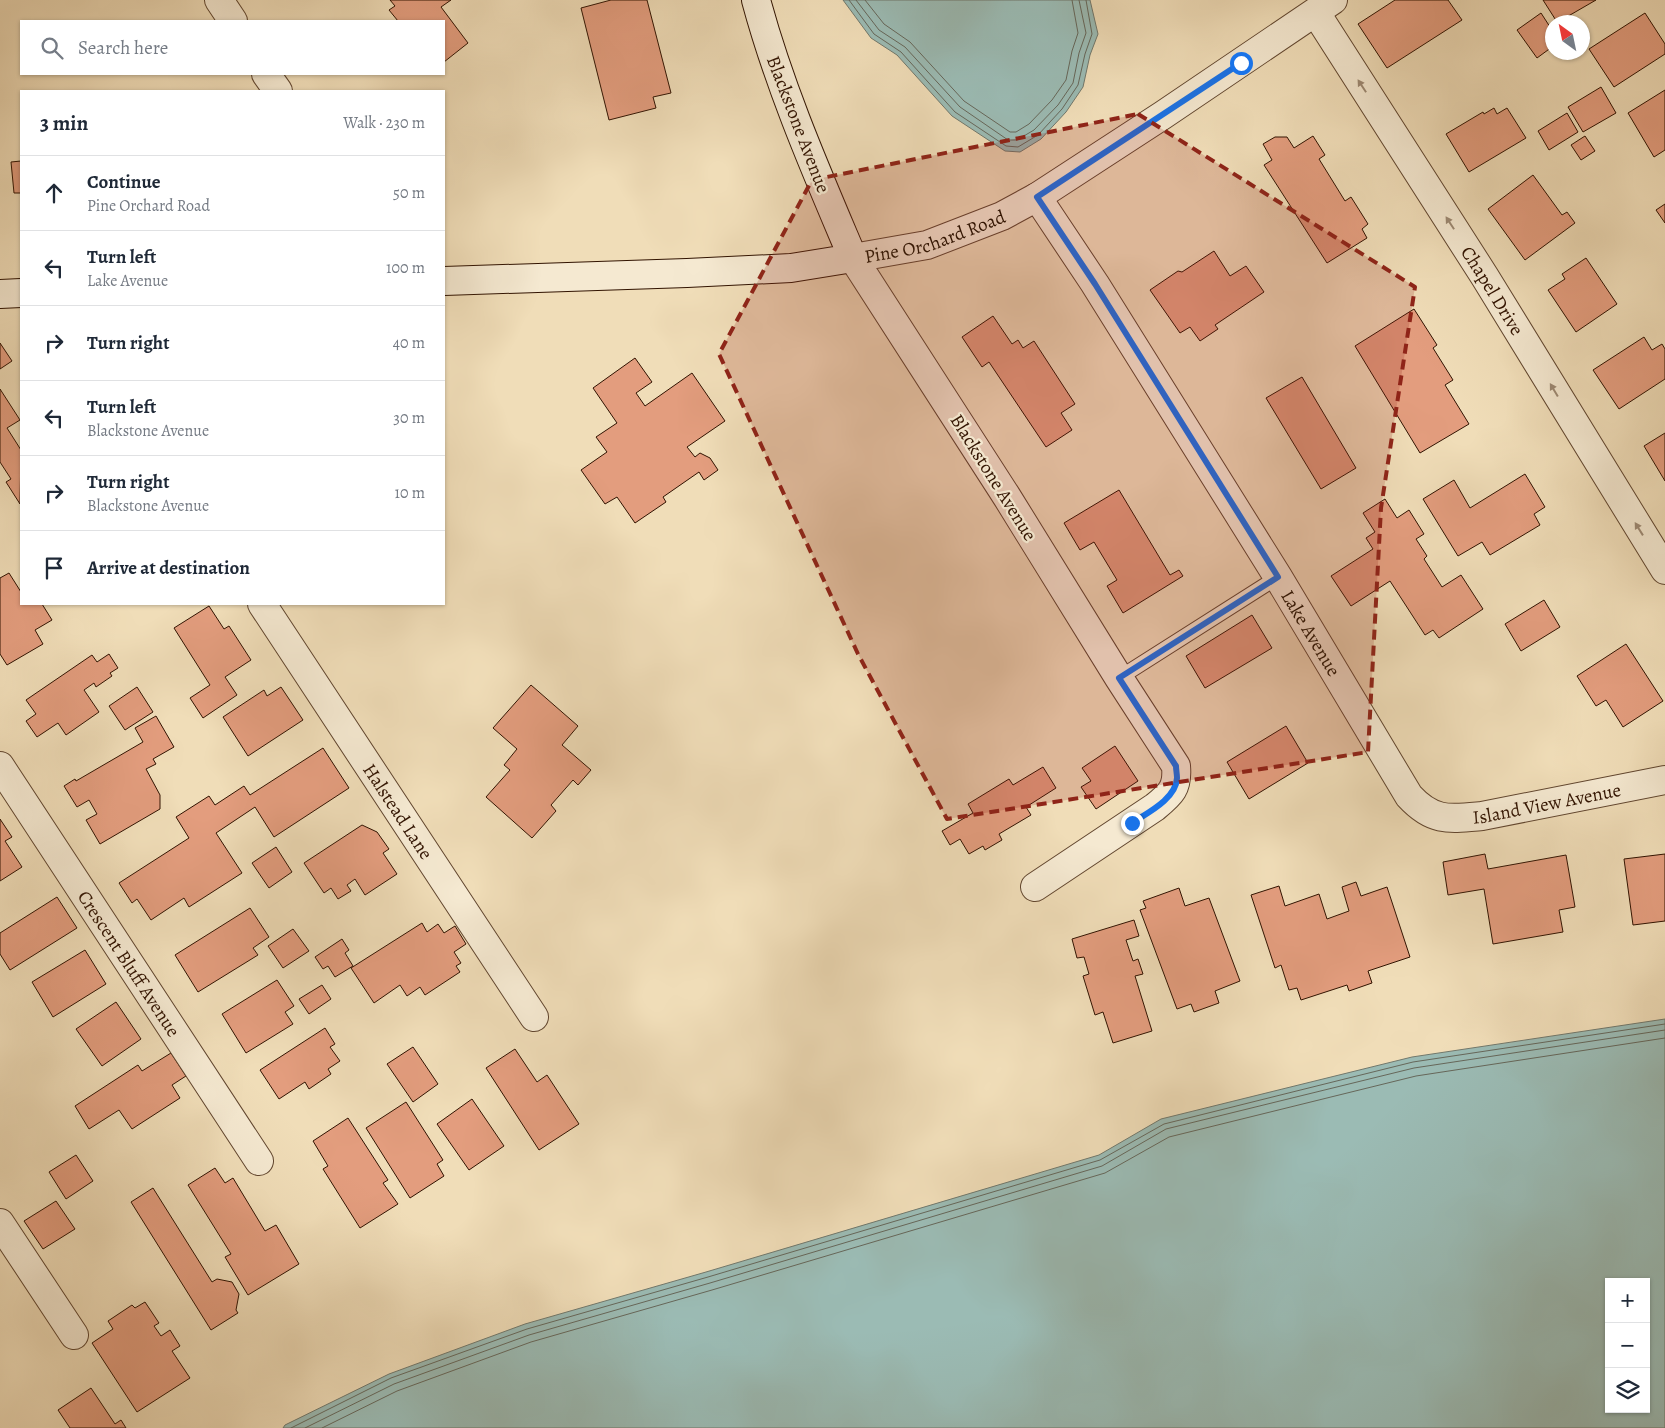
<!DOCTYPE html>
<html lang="en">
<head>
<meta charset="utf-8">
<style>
	body { margin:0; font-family:Alegreya,serif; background:#f6f6f7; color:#1f2937 }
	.controls { position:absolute; right:15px; bottom:15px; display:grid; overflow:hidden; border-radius:0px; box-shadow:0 1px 4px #0004 }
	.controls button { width:45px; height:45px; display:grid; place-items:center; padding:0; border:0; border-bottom:1px solid #e0e1e3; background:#fff; color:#1f2937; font:25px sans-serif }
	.compass { position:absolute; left:1545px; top:15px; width:45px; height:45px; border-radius:50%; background:#fff; box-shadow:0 1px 4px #0004; rotate:327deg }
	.stop { position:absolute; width:15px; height:15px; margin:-11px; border:4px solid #1a73e8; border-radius:50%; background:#fff }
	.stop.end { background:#1a73e8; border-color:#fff; box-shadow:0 1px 5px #0008 }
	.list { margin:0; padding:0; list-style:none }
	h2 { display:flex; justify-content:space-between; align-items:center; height:65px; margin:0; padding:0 20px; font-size:21px }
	h2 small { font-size:16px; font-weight:400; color:#747a83 }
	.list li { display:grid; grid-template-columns:32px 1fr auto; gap:15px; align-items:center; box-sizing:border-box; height:75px; padding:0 20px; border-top:1px solid #e0e1e3 }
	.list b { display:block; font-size:19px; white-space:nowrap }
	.list p { margin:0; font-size:16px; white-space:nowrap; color:#747a83 }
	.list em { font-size:16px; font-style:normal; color:#747a83 }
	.icon { flex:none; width:28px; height:28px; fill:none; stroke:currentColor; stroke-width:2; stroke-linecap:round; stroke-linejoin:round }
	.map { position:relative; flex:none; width:1665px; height:1428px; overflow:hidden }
	.search { position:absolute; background:#fff; box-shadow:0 1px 4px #0004; left:20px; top:20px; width:425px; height:55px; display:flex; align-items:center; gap:12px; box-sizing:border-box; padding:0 18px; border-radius:0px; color:#747a83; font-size:19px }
	.panel { position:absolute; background:#fff; box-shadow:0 1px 4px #0004; left:20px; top:90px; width:425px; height:515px; border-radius:0px }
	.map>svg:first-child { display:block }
</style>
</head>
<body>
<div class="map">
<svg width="1665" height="1428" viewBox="0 0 1665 1428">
	<rect width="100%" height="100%" fill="#f0ddb8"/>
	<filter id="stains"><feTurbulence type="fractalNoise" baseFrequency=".004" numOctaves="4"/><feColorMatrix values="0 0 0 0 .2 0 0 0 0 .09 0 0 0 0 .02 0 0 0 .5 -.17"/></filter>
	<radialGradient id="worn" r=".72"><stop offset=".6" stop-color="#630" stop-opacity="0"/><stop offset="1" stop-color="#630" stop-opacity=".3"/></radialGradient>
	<g fill="#9bbbb4" stroke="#71786c" fill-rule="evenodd">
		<path d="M843,0h247l8,34 -8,21 -7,32 -17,25 -25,27 -21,13 -15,-1 -53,-35 -55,-61 -26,-17z"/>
		<path d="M1665,1019v409h-1382l2,-3 104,-51 136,-50 181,-52 393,-117 62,-36 251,-62zM1609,1282h37v127h-37z"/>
	</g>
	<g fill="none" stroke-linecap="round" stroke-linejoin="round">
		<g stroke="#66675a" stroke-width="1">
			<path d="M849,0l25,34 27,18 54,60 51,34 12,1 20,-12 24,-26 16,-24 7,-31 7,-20 -6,-34"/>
			<path d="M856,0l23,30 26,17 55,60 48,33h9l17,-10 24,-25 15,-22 6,-30 7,-20 -7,-33"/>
			<path d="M865,0l19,24 26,18 54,59 46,31h6l13,-8 23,-24 14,-20 6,-29 6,-18 -6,-33"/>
			<path d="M291,1428l100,-50 136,-49 181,-52 392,-117 64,-36 249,-62 252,-38"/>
			<path d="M305,1428l89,-44 135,-49 181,-52 392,-117 64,-37 248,-61 251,-38"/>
			<path d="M322,1428l75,-37 134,-49 181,-52 393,-117 64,-36 247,-61 249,-38"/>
		</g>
	</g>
	<g fill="#e39d7e" stroke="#311301">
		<path d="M390,0h61l-10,7 27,36 -24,19v-41h-46l-9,-11 6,-4z"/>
		<path d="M611,0h36l24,93 -18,4 3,11 -47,12 -28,-112z"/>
		<path d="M1395,0h53l14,20 -75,48 -29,-44z"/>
		<path d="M1543,0h53l-38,22h-1z"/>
		<path d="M1541,13l11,17v17l-15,11 -20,-28z"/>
		<path d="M1645,13l20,31v10l-51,33 -25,-38z"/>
		<path d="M1601,87l15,26 -33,19 -15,-25z"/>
		<path d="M1665,90v60l-11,7 -26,-44z"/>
		<path d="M1494,108l3,6 10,-6 19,30 -57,34 -23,-38 37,-22 1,2z"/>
		<path d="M1567,113l11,19 -29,18 -11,-19z"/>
		<path d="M1313,136l12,19 -6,4 26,42 6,-4 17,27 -6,5 5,9 -40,25 -63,-98 8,-5 -9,-16 12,-7h12l7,11z"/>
		<path d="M1585,136l10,15 -14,9 -10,-15z"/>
		<path d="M21,161v32h-7l-3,-31z"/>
		<path d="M1533,175l29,40 5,-3 8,11 -50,37 -37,-51z"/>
		<path d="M1665,204v19l-9,-13z"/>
		<path d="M1214,251l16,25 16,-10 18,26 -49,33 3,4 -18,12 -10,-14 -10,6 -30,-43 28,-19 4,1z"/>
		<path d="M1586,258l31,46 -41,28 -28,-42 17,-11 -3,-5z"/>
		<path d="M1414,309l23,36 -4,3 20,32 -8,5 24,39 -49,29 -65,-107z"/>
		<path d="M993,316l19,28 6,-4 5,8 11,-7 41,63 -14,9 11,17 -26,17 -57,-85 -7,5 -20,-30z"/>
		<path d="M1644,337l8,13 10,-6 3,5v30l-46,30 -26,-39z"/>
		<path d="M0,343l12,18 -12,8z"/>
		<path d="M635,358l17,24 -16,11 9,13 47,-33 33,48 -38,26 8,10 5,-4 10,5 8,12 -14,10 -5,-8 -36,25 3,5 -31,21 -18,-26 -12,7 -24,-34 26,-18 -11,-15 21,-14 -24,-35z"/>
		<path d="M1302,377l54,91 -35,21 -55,-91z"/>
		<path d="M0,389l20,31 -13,8 14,22 -1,54 -14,-22 5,-3 -11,-17z"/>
		<path d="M1665,433v48l-21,-35z"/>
		<path d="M1525,474l20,33 -11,7 6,11 -50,30 -8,-13 -24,14 -35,-57 31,-19 16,28z"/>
		<path d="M1119,490l51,85 9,-5 4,6 -60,37 -16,-27 10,-6 -23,-38 -14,8 -16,-27z"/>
		<path d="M1385,499l12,19 12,-8 15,24 -8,5 11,17 -3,3 18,28 19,-12 22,34 -44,29 -6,-8 -8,5 -35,-54 -39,25 -20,-30 42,-27 -7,-11 9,-6 -12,-19z"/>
		<path d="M9,573l12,19v12h21l10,16 -17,10 8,14 -36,21 -7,-11v-76z"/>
		<path d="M1544,600l16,27 -39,24 -16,-27z"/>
		<path d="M209,606l15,23 5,-3 22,34 -26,17 12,18 -34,23 -13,-20 20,-13 -36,-57z"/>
		<path d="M1252,615l20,33 -67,40 -19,-32z"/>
		<path d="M1626,644l37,57 -40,26 -17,-27 -10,6 -19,-30z"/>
		<path d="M109,654l9,14 -8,5 2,3 -16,11 -2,-4 -10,7 15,22 -33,23 -8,-12 -21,14 -11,-16 10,-7 -10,-14 66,-45 5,7z"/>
		<path d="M531,685l47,41 -16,19 29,25 -13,15 -5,-5 -22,25 5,6 -24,27 -46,-41 24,-27 -6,-5 13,-16 -24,-21z"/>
		<path d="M137,687l16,25 -28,18 -16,-24z"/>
		<path d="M281,687l22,33 -55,36 -25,-39 41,-27 3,6z"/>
		<path d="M156,716l18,31 -21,12 3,5 -10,5 14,26v14l-60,35 -14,-24 11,-6 -8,-14 -12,7 -13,-21 11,-7 1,2 67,-39 -8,-14z"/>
		<path d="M1286,726l22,37 -59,36 -22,-37z"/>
		<path d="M1115,746l23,35 -42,28 -15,-22 10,-6 -9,-13z"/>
		<path d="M323,748l26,40 -75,49 -19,-30 -39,26 26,40 -53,34 -5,-9 -33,22 -14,-21 -5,4 -13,-20 70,-45 -13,-21 33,-21 6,9 29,-19 6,9z"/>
		<path d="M1043,767l13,21 -30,19 5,8 -32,19 3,6 -17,10 -2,-4 -14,8 -9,-15 -10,6 -8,-14 31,-18 -5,-9 41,-25 4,6z"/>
		<path d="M0,819l12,18 -7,4 17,26 -22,14z"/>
		<path d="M362,825l15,7 12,17 -6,4 14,21 -32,21 -10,-16 -8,6 4,6 -13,8 -7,-11 -7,5 -20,-30z"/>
		<path d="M276,847l16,25 -23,16 -17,-25z"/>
		<path d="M1485,854l3,15 78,-14 9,52 -16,3 4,22 -70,12 -9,-55 -36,6 -5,-33z"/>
		<path d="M1665,854v67l-32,4 -9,-66z"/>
		<path d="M1356,882l5,14 26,-9 23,70 -42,14 4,12 -23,8 -2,-6 -46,15 -4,-12 -8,2 -8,-25 -6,3 -24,-73 28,-9 6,20 34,-12 8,25 22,-8 -7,-24z"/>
		<path d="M1179,888l6,18 24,-8 31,83 -25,10 4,12 -25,9 -3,-8 -14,5 -37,-99 6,-2 -3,-7z"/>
		<path d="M57,897l20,31 -67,42 -10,-16v-21z"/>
		<path d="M250,908l19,29 -16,11 5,7 -60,37 -23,-37z"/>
		<path d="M1134,920l5,16 -13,4 7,21 5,-2 5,15 -8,2 17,55 -39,12 -10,-31 -8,3 -12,-39 6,-2 -5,-17 -7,1 -5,-19z"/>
		<path d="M422,923l5,9 11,-8 6,9 11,-7 11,18 -12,8 7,11 -5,3 4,6 -35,23 -5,-8 -13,9 -7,-11 -26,18 -23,-35z"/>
		<path d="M293,929l16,22 -26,17 -15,-22z"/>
		<path d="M342,939l7,11 -4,3 8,13 -18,11 -7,-11 -5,3 -8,-12z"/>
		<path d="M85,950l21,34 -53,33 -21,-35z"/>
		<path d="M277,980l17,26 -9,6 8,12 -47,29 -24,-39z"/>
		<path d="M322,985l9,14 -22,15 -10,-15z"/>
		<path d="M116,1002l25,37 -39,27 -26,-37z"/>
		<path d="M325,1028l10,16 -5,3 10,14 -12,8 3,5 -22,15 -4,-7 -26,17 -19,-29z"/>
		<path d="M413,1047l25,37 -25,18 -26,-38z"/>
		<path d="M515,1049l22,33 10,-7 32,49 -40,26 -53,-82z"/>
		<path d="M171,1053l15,23 -14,9 8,13 -48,31 -13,-19 -30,19 -14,-23 63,-41 4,6z"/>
		<path d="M472,1099l32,47 -35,24 -32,-46z"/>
		<path d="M406,1102l37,58 -6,4 7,12 -34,22 -44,-70z"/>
		<path d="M348,1118l40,62 -5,3 15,21 -38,24 -37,-59 5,-3 -15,-25z"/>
		<path d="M76,1155l17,26 -27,18 -17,-27z"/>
		<path d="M215,1168l10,15 8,-5 32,53 11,-6 23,39 -51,31 -23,-38 6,-3 -43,-69z"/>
		<path d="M153,1188l59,94 5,-3 15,3 7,12 -3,16 2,3 -27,17 -80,-128z"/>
		<path d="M56,1201l19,28 -32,20 -19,-28z"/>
		<path d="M145,1302l14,21 -5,3 7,10 9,-6 10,16 -8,5 18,27 -53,34 -45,-69 21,-14 -5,-8 24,-16 3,3z"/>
		<path d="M91,1388l24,36 6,-4 5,8h-56l-12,-18z"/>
	</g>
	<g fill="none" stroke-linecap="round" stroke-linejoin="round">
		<g stroke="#61462f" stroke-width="16">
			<path id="service" d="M1119,678l159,-101"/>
		</g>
		<g stroke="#61462f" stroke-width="30">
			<g id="minor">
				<path d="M219,0l14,21"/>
				<path id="s1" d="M1316,13l169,264 180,293"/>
				<path d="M266,74l12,17"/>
				<path id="s2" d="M1037,197l58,87 183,293 131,219c24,26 40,23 73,20l183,-36"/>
				<path id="s3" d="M262,604l272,413"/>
				<path id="s4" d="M0,766l259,395"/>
				<path id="s5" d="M1035,887l120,-80c16,-13 23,-19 21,-41l-57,-88 -112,-181 -154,-239 74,-13 75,-29 35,-19 126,-82 170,-115"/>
				<path d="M0,1223l74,112"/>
			</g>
		</g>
		<g stroke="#311301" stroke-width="30">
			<g id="secondary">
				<path d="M444,281l243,-8 104,-5 62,-10c-36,-85 -73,-169 -97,-258"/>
				<path d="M0,294l21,-1"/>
			</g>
		</g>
		<use href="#service" stroke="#f5e9d1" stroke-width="14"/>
		<use href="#minor" stroke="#f5e9d1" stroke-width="28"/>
		<use href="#secondary" stroke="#f5e9d1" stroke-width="28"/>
	</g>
	<defs><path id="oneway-solid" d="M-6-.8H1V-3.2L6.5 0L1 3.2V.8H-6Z" transform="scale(1.25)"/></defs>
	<g fill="#9d8973">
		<use href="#oneway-solid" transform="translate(1362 86) rotate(-123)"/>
		<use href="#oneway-solid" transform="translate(1450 223) rotate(-123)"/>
		<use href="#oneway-solid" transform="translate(1554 390) rotate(-121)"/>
		<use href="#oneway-solid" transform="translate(1639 529) rotate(-122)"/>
	</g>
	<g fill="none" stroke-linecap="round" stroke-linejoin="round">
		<path stroke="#1a73e8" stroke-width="6" d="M1132,823c15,-10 44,-24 45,-45 0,-4 -1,-8 -1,-12l-57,-88 159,-101 -183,-293 -58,-87 204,-134"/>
	</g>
	<path fill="#8f2418" fill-opacity="0.2" stroke="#8f2418" stroke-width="4" stroke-dasharray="10 6" stroke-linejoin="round" d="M1138,114l277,173 -34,221 -13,244 -421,67 -89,-165 -139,-300 93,-174z"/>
	<g text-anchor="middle" stroke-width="4.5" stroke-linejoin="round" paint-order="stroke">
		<g font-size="19" fill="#311301" stroke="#f5e9d1">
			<text transform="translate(799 124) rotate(69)" y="7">Blackstone Avenue</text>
			<text dy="7" stroke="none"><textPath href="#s5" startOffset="880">Pine Orchard Road</textPath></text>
			<text dy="7" stroke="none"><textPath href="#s1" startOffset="329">Chapel Drive</textPath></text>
			<text transform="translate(994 477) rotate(58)" y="7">Blackstone Avenue</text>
			<text dy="7" stroke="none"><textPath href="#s2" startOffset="515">Lake Avenue</textPath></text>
			<text dy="7" stroke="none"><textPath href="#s2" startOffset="851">Island View Avenue</textPath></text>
			<text dy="7" stroke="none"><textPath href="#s3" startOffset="248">Halstead Lane</textPath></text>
			<text dy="7" stroke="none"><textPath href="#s4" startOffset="236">Crescent Bluff Avenue</textPath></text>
		</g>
	</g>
	<rect width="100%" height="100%" filter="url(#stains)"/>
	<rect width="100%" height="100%" fill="url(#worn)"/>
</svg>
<div class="controls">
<button>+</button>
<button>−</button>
<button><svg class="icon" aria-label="layers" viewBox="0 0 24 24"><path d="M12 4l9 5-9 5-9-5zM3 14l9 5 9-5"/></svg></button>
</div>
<svg class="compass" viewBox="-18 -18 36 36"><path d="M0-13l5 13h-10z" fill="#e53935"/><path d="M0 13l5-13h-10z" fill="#747a83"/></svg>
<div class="stop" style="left:1241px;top:63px"></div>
<div class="stop end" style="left:1132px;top:823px"></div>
<div class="search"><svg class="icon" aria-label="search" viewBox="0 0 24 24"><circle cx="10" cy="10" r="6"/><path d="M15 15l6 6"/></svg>Search here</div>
<section class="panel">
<h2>3 min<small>Walk · 230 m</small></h2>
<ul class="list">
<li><svg class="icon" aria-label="ahead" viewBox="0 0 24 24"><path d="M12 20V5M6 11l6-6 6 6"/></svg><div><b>Continue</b><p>Pine Orchard Road</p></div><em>50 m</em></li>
<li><svg class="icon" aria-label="left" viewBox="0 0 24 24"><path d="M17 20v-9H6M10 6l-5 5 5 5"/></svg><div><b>Turn left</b><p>Lake Avenue</p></div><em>100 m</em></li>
<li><svg class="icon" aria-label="right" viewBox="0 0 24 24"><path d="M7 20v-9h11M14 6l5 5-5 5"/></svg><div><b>Turn right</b></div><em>40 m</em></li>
<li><svg class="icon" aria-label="left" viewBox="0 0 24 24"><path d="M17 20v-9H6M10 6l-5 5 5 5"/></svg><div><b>Turn left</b><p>Blackstone Avenue</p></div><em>30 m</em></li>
<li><svg class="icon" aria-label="right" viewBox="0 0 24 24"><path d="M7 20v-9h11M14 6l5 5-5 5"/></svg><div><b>Turn right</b><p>Blackstone Avenue</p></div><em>10 m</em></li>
<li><svg class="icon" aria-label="arrive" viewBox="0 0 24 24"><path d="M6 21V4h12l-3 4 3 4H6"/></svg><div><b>Arrive at destination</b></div></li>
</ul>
</section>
</div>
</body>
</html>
